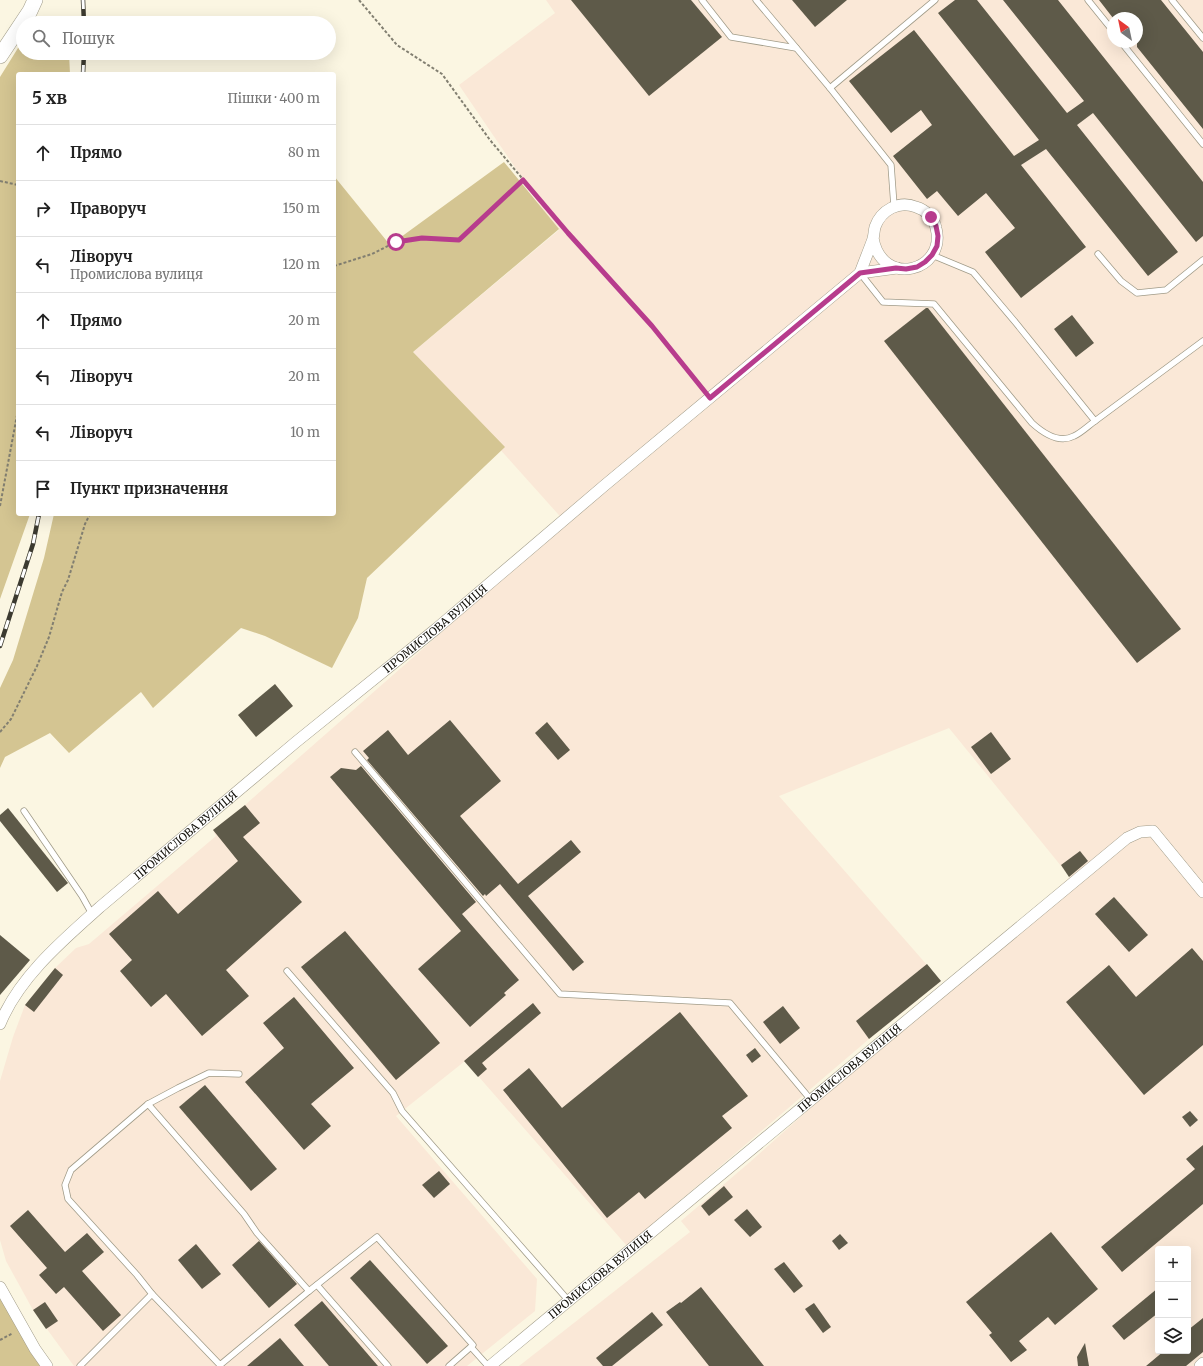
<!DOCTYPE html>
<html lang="uk">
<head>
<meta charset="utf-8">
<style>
	body { margin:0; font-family:Merriweather,serif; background:#f2f2f2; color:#222 }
	.controls { position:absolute; right:12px; bottom:12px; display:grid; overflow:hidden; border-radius:4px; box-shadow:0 4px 16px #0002 }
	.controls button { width:36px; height:36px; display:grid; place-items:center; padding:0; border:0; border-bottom:1px solid #e0e0e0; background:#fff; color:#222; font:20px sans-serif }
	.compass { position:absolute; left:1107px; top:12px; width:36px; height:36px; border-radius:50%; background:#fff; box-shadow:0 4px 16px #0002; rotate:327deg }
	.stop { position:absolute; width:12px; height:12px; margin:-9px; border:3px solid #b73c8d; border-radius:50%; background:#fff }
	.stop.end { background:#b73c8d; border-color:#fff; box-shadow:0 1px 4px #0008 }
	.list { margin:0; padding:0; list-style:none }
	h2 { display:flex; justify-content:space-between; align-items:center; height:52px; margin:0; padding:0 16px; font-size:17px }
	h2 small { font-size:13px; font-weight:400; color:#767676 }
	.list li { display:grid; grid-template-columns:26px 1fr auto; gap:12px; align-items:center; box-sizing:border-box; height:56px; padding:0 16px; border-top:1px solid #e0e0e0 }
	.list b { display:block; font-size:15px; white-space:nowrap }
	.list p { margin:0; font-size:13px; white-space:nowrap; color:#767676 }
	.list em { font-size:13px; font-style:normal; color:#767676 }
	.icon { flex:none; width:22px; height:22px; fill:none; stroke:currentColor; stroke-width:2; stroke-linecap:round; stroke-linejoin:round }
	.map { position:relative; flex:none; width:1203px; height:1366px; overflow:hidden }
	.search { position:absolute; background:#fff; box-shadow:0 4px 16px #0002; left:16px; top:16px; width:320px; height:44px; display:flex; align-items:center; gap:10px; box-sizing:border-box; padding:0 14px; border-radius:22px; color:#767676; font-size:15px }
	.panel { position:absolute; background:#fff; box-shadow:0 4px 16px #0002; left:16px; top:72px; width:320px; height:444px; border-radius:4px }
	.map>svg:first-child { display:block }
</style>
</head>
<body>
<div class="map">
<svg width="1203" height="1366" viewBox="0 0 1203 1366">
	<rect width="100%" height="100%" fill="#fbf6e2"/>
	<path fill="#fae8d7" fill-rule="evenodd" d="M546,0h657v1362l-4,4h-680l171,-134 -9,-11 69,-59 320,-285 -121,-149 -170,68 162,185 -72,58 -242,207 -162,-185 -69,55 141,163 -2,32 -68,55h-393l-41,-56 -27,-49 -6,-21v-159l13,-44 12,-32 30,-37 21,-20 13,-4 127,-108 -3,-6 32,-25 321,-282 -153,-171 146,-122 -19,-24 -15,-24 -66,-97 96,-72zM1113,18h24v24h-24zM1158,1249h30v102h-30z"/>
	<g fill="#d4c592">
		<path d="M23,40v13h46l1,21h-52v440h12l-30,85v-522z"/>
		<path d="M504,162l55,67 -146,123 92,95 -138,131 -9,40 -26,50 -67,-32 -24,-8 -88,80 -12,-16 -72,61 -19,-20 -45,24 -5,11v-80l13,-28 31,-102 10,-44h280v-338l56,69z"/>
		<path d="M0,1298l40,68h-40z"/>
	</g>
	<g fill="#5e5a49">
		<path d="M571,0h120l31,37 -73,59z"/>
		<path d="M792,0h55l-32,27z"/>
		<path d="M955,0h22l90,113 17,-12 -81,-101h55l145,182v54l-7,6 -103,-129 -16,12 101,127 -30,24 -102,-127 -25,16 65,82 -65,51 -36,-46 30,-24 -29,-35 -28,23 -21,-25 -10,8 -34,-43 39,-31 -11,-15 -30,23 -42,-52 65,-51 100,126 25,-16 -101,-127z"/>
		<path d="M1099,0h62l42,52v77l-66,-82v-29h-24z"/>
		<path d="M926,308h2l253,321 -44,34 -253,-322z"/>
		<path d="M1072,315l22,28 -18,14 -22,-28z"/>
		<path d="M275,684l18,22 -37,31 -18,-22z"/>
		<path d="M450,720l51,61 -41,35 58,68 53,-44 10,12 -53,44 56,66 -11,9 -73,-87 -14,12 -1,-2 -2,2 -116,-136 2,-2 -6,-7 25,-21 20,25z"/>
		<path d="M547,722l23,28 -12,10 -23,-27z"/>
		<path d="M991,732l20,27 -20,15 -20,-27z"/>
		<path d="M361,766l115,136 -14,12 57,66 -15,13 2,2 -36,32 -52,-58 43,-38 -131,-154 11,-9 15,2z"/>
		<path d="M245,805l15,18 -17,14 59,65 -76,68 23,26 -47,40 -36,-42 -15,13 -31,-36 12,-11 -23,-26 49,-43 20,23 60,-53 -25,-31z"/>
		<path d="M8,808l60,75 -11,9 -57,-71v-6z"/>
		<path d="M1080,851l8,10 -19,16 -8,-12z"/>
		<path d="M1114,897l34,38 -19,17 -34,-38z"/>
		<path d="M345,931l95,112 -44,37 -95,-113z"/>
		<path d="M0,935l30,25 -30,35z"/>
		<path d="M1192,948l11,13v84l-59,50 -78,-93 43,-37 27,32z"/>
		<path d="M927,964l14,17 -72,58 -13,-18z"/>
		<path d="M55,968l8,7 -29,37 -9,-7z"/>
		<path d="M294,997l60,71 -43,36 20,22 -27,24 -59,-68 39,-34 -21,-25z"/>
		<path d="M533,1003l8,10 -59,50 5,6 -9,8 -14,-16z"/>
		<path d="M783,1006l17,22 -20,16 -17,-22z"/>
		<path d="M680,1012l68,84 -26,20 10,12 -87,71 -6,-7 -32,26 -104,-128 26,-22 33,40z"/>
		<path d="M755,1048l6,8 -9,7 -6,-8z"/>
		<path d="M205,1085l72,84 -26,22 -72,-84z"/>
		<path d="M1190,1111l8,9 -8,7 -8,-10z"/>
		<path d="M1203,1145v59l-81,68 -21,-25 94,-78 -9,-10z"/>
		<path d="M439,1171l11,13 -16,14 -12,-13z"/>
		<path d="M724,1186l9,11 -24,19 -8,-10z"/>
		<path d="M747,1209l15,18 -12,10 -16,-17z"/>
		<path d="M28,1210l37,42 22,-19 17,19 -22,19 39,44 -18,16 -39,-44 -8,7 -17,-19 8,-7 -37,-42z"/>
		<path d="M1051,1232l47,57 -43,36 -7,-8 -29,24 8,9 -16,12 -22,-27 3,-2 -26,-31z"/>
		<path d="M840,1234l8,9 -9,7 -7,-9z"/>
		<path d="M259,1241l38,43 -28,24 -37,-43z"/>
		<path d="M196,1244l25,30 -19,15 -24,-29z"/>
		<path d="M370,1260l78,86 -21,18 -77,-86z"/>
		<path d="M784,1262l19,24 -9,7 -20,-24z"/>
		<path d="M701,1287l63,79h-55l-43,-54 14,-10 1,1z"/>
		<path d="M1158,1288v25l-34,27 -12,-14z"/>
		<path d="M322,1301l56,65h-49l-35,-41z"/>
		<path d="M45,1302l13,19 -12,8 -13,-19z"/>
		<path d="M814,1303l17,24 -8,6 -18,-24z"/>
		<path d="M652,1312l11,13 -51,41h-9l-7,-8z"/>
		<path d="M1203,1318v34l-17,14h-40l18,-15h24v-21z"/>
		<path d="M280,1338l24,28h-57z"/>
		<path d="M1085,1343l4,23h-11l-1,-9z"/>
	</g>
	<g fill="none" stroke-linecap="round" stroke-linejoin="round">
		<g stroke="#a09b88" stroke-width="7">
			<g id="service">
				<path d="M702,0l29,37 65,11"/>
				<path d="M756,0l74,88 61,77 3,41"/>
				<path d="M1088,0l25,31"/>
				<path d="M1172,0l31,38"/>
				<path d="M1121,42l82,102"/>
				<path d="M830,88l105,-88"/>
				<path d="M1098,254l23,27 16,12 29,-3 37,-30"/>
				<path d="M932,255l41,17 43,51 79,98 108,-80"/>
				<path d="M860,273l23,29 51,2 98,119c11,10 27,21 42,13 7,-3 14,-10 21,-15"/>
				<path d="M355,752l205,242 170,9 81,97"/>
				<path d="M24,811l58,85 10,18"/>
				<path d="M287,971l106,122 9,18 166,189"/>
				<path d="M148,1104l96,110 13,19 52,58 -89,74 -68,-71 -15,-19 -69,-76 -3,-14 6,-15z"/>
				<path d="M148,1104l30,-16 31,-15 30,1"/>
				<path d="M317,1285l71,81"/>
				<path d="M309,1291l68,-54 96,108 -24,21"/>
				<path d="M471,1347l17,19"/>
				<path d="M80,1366l72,-72"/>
			</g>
		</g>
		<g stroke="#a09b88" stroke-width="12">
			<g id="minor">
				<path d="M860,273c4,-11 9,-23 13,-34 1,-4 1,-8 2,-12 6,-17 24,-27 41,-20 10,3 18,11 20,21 11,43 -54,61 -63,10"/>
				<path id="s1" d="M0,1024c19,-47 63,-84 100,-117l196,-165 140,-113 169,-144 255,-212 37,-5"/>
				<path d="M0,1287l35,62 12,17"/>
				<path id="s2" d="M490,1366l637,-528 13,-6 13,-1 50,61"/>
				<path d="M1200,1366l3,-3"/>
			</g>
		</g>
		<g stroke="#a09b88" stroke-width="16">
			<path id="secondary" d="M0,56l30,-45 5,-11"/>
		</g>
		<g stroke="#827f71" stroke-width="2" stroke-dasharray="3 2" stroke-linecap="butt">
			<path d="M359,0l38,45 45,29 48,66 78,93 84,93 52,64"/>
			<path d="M0,181l18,4"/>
			<path d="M334,266l38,-12 24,-12 26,-4 37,2 64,-60"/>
			<path d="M0,506l18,-96"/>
			<path d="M0,732l11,-13 26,-53 12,-29 13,-45 6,-12 17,-56 5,-10"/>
			<path d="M0,1340l13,-7"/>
		</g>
		<use href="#service" stroke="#fff" stroke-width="5.5"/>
		<use href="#minor" stroke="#fff" stroke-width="11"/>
		<use href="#secondary" stroke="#fff" stroke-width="15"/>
		<g stroke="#3c3a30" stroke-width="4.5">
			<g id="rail">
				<path d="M83,0l1,23"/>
				<path d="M83,74l1,-21"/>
				<path d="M0,646l33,-102 6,-30"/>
			</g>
		</g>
		<use href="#rail" stroke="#fff" stroke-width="3" stroke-dasharray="9" stroke-linecap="butt"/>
	</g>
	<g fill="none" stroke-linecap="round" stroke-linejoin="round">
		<path stroke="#b73c8d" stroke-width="5" d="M396,242l26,-4 37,2 64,-60 45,53 84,93 58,72 150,-125 36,-5 10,1 11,-2 8,-5 7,-7 5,-9 1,-10 -2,-10 -5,-9"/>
	</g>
	<g text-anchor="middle" stroke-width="4" stroke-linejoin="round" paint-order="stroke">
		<g font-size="11" fill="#121009" stroke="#fff">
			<text dy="4" stroke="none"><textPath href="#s1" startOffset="591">ПРОМИСЛОВА ВУЛИЦЯ</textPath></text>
			<text dy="4" stroke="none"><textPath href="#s1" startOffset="267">ПРОМИСЛОВА ВУЛИЦЯ</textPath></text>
			<text dy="4" stroke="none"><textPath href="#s2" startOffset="467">ПРОМИСЛОВА ВУЛИЦЯ</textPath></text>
			<text dy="4" stroke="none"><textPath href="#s2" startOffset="143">ПРОМИСЛОВА ВУЛИЦЯ</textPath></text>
		</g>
	</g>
</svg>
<div class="controls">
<button>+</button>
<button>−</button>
<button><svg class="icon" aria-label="layers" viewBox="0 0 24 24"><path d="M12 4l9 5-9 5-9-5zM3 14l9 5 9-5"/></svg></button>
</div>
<svg class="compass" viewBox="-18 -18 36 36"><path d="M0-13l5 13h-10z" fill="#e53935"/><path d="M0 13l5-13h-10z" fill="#767676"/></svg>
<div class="stop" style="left:396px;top:242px"></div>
<div class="stop end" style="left:931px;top:217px"></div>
<div class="search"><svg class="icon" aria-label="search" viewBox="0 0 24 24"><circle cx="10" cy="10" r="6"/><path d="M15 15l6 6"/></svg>Пошук</div>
<section class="panel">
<h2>5 хв<small>Пішки · 400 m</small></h2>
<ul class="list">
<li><svg class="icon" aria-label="ahead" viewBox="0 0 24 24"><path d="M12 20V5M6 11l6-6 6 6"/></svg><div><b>Прямо</b></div><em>80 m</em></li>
<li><svg class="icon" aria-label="right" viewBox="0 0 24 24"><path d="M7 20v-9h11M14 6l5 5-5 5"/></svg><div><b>Праворуч</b></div><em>150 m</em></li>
<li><svg class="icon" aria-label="left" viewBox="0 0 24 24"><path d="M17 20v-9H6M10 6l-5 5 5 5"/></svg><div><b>Ліворуч</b><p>Промислова вулиця</p></div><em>120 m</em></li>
<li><svg class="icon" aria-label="ahead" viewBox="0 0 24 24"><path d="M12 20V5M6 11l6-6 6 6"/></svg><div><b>Прямо</b></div><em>20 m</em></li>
<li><svg class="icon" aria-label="left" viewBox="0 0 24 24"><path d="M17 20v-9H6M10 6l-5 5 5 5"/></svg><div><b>Ліворуч</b></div><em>20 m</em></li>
<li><svg class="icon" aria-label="left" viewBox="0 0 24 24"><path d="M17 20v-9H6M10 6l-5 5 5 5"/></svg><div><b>Ліворуч</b></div><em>10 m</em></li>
<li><svg class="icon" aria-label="arrive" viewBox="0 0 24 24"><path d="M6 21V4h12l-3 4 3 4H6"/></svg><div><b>Пункт призначення</b></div></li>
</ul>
</section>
</div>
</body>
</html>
